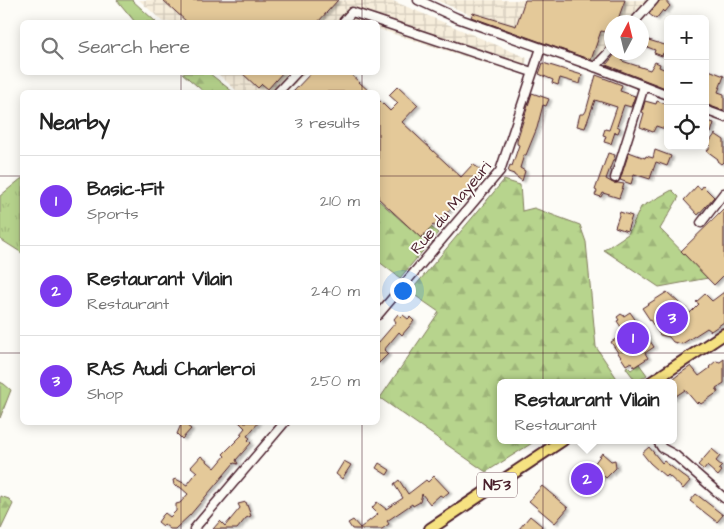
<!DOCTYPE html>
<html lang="en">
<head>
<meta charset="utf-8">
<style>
	body { margin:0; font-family:"Architects Daughter",sans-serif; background:#f6f6f6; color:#222 }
	.controls { position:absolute; right:15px; top:15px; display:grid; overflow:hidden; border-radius:8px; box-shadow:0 2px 12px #0003 }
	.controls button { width:45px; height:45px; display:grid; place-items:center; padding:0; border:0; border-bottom:1px solid #e0e0e0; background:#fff; color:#222; font:25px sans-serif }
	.compass { position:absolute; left:604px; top:15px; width:45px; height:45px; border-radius:50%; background:#fff; box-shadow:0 2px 12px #0003; rotate:7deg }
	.you { position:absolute; left:402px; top:290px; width:18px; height:18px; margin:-12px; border:4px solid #fff; border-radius:50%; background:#1a73e8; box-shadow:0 0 0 8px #1a73e833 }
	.badge { display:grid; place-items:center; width:32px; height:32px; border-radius:50%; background:#7c3aed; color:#fff; font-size:16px; font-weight:700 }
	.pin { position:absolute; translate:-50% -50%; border:2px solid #fff; box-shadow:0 1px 5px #0006 }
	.popup { position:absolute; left:497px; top:379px; width:180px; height:65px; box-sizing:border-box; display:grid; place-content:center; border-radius:8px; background:#fff; filter:drop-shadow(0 1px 4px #0005); font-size:16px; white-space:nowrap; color:#767676 }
	.popup b { font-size:19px; color:#222 }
	.popup::after { content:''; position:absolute; left:50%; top:100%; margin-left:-10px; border:10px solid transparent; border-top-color:#fff }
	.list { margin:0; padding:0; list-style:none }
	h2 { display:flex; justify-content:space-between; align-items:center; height:65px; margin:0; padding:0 20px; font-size:21px }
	h2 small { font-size:16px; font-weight:400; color:#767676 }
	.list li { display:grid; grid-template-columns:32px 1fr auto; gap:15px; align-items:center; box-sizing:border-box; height:90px; padding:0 20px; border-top:1px solid #e0e0e0 }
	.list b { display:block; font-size:19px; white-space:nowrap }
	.list p { margin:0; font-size:16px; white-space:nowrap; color:#767676 }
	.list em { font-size:16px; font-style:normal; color:#767676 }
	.icon { flex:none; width:28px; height:28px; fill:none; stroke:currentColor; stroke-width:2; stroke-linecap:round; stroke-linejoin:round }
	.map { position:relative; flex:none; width:724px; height:529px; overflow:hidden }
	.search { position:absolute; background:#fff; box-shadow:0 2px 12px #0003; left:20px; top:20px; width:360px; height:55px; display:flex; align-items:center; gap:12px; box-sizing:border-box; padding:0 18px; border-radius:8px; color:#767676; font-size:19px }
	.panel { position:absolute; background:#fff; box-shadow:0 2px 12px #0003; left:20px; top:90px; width:360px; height:335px; border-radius:8px }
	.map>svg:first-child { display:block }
</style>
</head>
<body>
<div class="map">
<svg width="724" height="529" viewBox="0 0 724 529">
	<defs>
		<pattern id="industrial-grid" width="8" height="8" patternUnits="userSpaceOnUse" patternTransform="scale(1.25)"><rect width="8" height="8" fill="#f6eddb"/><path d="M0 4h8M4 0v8" fill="none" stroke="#d4cbbc"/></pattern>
		<pattern id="grass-tufts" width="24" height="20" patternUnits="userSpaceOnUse" patternTransform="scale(1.25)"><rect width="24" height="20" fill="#b7d48d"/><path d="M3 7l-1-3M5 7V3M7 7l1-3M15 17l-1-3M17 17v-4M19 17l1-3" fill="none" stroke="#9fb67a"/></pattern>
		<pattern id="forest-firs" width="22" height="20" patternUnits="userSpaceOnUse" patternTransform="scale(1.25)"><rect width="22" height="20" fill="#b7d48d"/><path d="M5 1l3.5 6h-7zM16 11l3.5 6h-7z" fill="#9fb67a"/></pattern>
		<filter id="shadow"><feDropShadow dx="3" dy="1.5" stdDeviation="1" flood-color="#0004"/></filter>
	</defs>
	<rect width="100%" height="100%" fill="#fdfcf7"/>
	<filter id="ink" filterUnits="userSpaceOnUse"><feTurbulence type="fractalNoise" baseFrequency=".02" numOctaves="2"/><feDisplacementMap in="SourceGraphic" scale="10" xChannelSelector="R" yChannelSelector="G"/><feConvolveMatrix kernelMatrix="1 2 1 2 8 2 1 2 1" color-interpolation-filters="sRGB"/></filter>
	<g filter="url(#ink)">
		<g fill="url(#industrial-grid)">
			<path d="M139,0h252l136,58 -3,17 -146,-46v-7h-215z"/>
			<path d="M436,0h214l-21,22h-17l-1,20 -18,20 -88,-32z"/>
			<path d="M217,73h89l-20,19h-48z"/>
		</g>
		<g fill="url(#grass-tufts)" stroke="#807a5c">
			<path d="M22,178v75l-22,-14v-43z"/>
			<path d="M639,364l8,11 -9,6 -3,-1 -9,-12 1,-2 4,4z"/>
		</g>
		<g fill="url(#forest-firs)" stroke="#807a5c">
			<path d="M117,0h15l24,22h-21z"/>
			<path d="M182,73h27l24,19h-29z"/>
			<path d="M504,180l16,5 2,26 12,-3 46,17 6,17 10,105 24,36h-119v57h36l-51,32 -106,-74 59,-86 -29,-20z"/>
			<path d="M672,190l7,7 -19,32 48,49 -49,9 -55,-37 24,-16 13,-27z"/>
			<path d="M378,200l32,28 11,-10 17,15 -38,45 -22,-17z"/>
			<path d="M0,382l4,2 7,6 -11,28z"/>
			<path d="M0,496l9,3 4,5 -12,25z"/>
		</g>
		<g fill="#e4c999" stroke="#4a1f2b" filter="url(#shadow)">
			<path d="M163,0h175l-20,22h-131z"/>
			<path d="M525,0h100l-8,22h-5v11l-11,-2 -10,29 -120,-43 2,-4 43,13z"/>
			<path d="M660,0h5l5,6 -5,6 -2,-2 -7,9 -7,-5z"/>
			<path d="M642,38l26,8v9l-5,-2 -1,3 -8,-3 1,-3 -13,-5z"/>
			<path d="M616,53l8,4 -2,4 28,9 5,-8 5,2 -1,3 9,4v18l-62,-24z"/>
			<path d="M543,63l39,12 -2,9 -20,-6 -2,7 -6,-2 1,-3 -14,-6z"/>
			<path d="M709,70l15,6 -6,16 6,2v17l-19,-7v-27z"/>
			<path d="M241,72h42l-15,17 -6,-5 -4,4z"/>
			<path d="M312,72h36l22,20h-77z"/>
			<path d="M596,75l26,10 -2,6 15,5 -4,11 -7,-2 -7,21 3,2 -2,5 -3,-1 -4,12 -7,-2 2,-6 -3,-1 2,-6 4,1 8,-23 -22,-7 -10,28 -8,-2 3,-12h4l2,-3z"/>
			<path d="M398,86l20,19 -16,17 59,55 12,-13 10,9 -48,53 -2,-1 -12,13 -43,-40v-99l12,12 8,-8 -9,-8z"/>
			<path d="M532,93l17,6 -3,7 -3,-1 -6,23 -11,27h-2l-4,13 5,3 -3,10 -8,-6v-1l-6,-2 2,-7 2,1 7,-21 -2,-1v-4z"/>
			<path d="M645,101l11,3 1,-3 11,4v25l-12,-4 -3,6 -13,-5 4,-14 -2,-1z"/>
			<path d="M705,120l9,3 -3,10 -6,-2z"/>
			<path d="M715,134l9,6v23l-1,-1 -2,2 -4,-3 1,-2 -11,-8 4,-5 -3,-2z"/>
			<path d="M655,150l16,6 -4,10 -11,-4 -6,17 -16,-5 -3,10 -11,-4 9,-28 16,6 1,-2 7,2z"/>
			<path d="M608,153l7,2 -9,24 7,4h5l6,1 -5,14 -16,-5 -2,4 -6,-2 2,-4 -2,-1z"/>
			<path d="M697,186l4,3 2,-3 11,11 -16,18 -14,-15z"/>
			<path d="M724,209v66l-10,10 -33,-34z"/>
			<path d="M620,212l12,4 -5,15 -12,-4z"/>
			<path d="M667,292l23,21 9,-9 -3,-2 9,-8 7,7 12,-9v30l-13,9 -4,-3 -3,2 -22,14 -9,-2 -4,-5 -9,-2 -18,-27z"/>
			<path d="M630,312l24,35 -9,6 3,5 -14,9 -3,-5 -5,3 -15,-23 14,-9 -8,-12 2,-1 -2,-3 4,-3 3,2z"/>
			<path d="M398,314l3,3 2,-2 5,4 2,-2 4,4 -12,14 -3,-3 -15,18 4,4 -10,10v-21l18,-21 -2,-3z"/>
			<path d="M724,359v24l-8,5 2,4 -17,12 -2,-2 -2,2 -12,-14 -12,8v-19l5,-4 13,-9 8,10 11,-8 -1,-1 7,-6 4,1z"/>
			<path d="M182,422l9,7 -9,10 -5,-5z"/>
			<path d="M239,422h20l-12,14 3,2 -2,2 3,3 -15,17 2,4 -4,-1 -44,52 -15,14h-5l-6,-5 -1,2 -5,-4 5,-7 2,-2 5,4 6,-6v-7l4,-1 8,-9 -8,-7 -6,-2 -1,-5 3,-1 11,6 10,-13 -6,-5 10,-11 14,12 10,-12 -2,-2 19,-19 -2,-1 5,-6z"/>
			<path d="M649,447l13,16 2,-2 26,20 -7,8 -15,-14 -2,2 -16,-14 -8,-10z"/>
			<path d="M712,449l8,7 -4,5 6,5 -3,3 3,2 -4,5 -11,-10 -3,4 -6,-5z"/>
			<path d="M602,453l9,8 4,-1 1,8 -10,10 -2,-2 -10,9 2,2 -4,5 -16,-12 7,-8h2l9,-8z"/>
			<path d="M344,461l7,4 -9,14 -6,-5z"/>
			<path d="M379,463l11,7 -3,5 -11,-7z"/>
			<path d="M434,476l15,16 -6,5 -3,-2 -10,9 -8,-10 -2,8 -7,4 -1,-2 -25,17 2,3 -7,5h-30l-4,-6 5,-3 7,8 18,-14 -6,-6 5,-6 9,7 17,-11 -9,-14 5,-4 9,14 18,-14 2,2z"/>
			<path d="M542,486l26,22 -13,15 -26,-22z"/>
			<path d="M696,494l27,21 -6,7 -27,-21z"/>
			<path d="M246,502l5,14 -5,2 -9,11h-24l7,-8 5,5 15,-18 -2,-4z"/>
			<path d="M530,516l12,10 -3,3h-20z"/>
		</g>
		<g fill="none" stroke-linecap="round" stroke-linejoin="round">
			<g stroke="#4a1f2b" stroke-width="11">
				<g id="minor">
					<path d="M418,0l39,18 138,49 73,28"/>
					<path d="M343,22l9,-10 180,60"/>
					<path d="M634,22l20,-22"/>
					<path d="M595,67l17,-18"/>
					<path d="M278,92l19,-20"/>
					<path d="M705,110l19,7"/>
					<path d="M615,178l29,-92"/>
					<path d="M701,223l23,-30"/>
					<path d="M378,315l122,-144 41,-123"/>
					<path d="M657,440l5,8 13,7 49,43"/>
					<path d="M194,529l91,-107"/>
				</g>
			</g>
			<g stroke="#4a1f2b" stroke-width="14">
				<g id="major">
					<path d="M650,383l74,-49"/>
					<path d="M430,529l133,-89"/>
				</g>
			</g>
			<use href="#minor" stroke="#fdfcf7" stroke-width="8"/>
			<use href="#major" stroke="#f6e281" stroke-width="10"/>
		</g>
	</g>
	<path fill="none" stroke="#4a1f2b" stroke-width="1" stroke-opacity="0.55" d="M181,0v22M362,0v22M543,0v529M181,72v20M362,72v20M0,176h22M378,176h346M0,353h22M378,353h346M181,422v107M362,422v107"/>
	<g text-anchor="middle" stroke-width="4" stroke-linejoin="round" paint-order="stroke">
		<rect fill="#fdfcf7" stroke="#806168" stroke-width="1" x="477" y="472.5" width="40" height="25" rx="4"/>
		<g font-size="15" font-weight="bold" fill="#4a1f2b">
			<text x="497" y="490">N53</text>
		</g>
		<g font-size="16" fill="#4a1f2b" stroke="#fdfcf7">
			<text transform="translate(450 207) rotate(-50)" y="6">Rue du Mayeuri</text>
		</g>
	</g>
</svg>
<div class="controls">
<button>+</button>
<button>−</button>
<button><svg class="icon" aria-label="locate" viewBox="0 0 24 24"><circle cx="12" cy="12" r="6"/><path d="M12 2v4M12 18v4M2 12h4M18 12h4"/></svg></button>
</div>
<svg class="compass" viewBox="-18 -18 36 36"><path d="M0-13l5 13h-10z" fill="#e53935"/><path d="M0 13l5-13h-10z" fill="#767676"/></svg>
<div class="you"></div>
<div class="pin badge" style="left:633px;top:338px">1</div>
<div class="pin badge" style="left:587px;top:479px">2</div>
<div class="popup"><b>Restaurant Vilain</b>Restaurant</div>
<div class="pin badge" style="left:672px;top:318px">3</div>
<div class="search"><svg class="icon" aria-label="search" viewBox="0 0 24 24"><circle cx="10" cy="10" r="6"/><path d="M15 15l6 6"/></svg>Search here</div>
<section class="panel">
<h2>Nearby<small>3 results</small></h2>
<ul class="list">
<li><span class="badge">1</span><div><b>Basic-Fit</b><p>Sports</p></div><em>210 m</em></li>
<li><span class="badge">2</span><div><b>Restaurant Vilain</b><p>Restaurant</p></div><em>240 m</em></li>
<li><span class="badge">3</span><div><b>RAS Audi Charleroi</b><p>Shop</p></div><em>250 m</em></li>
</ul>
</section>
</div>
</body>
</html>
